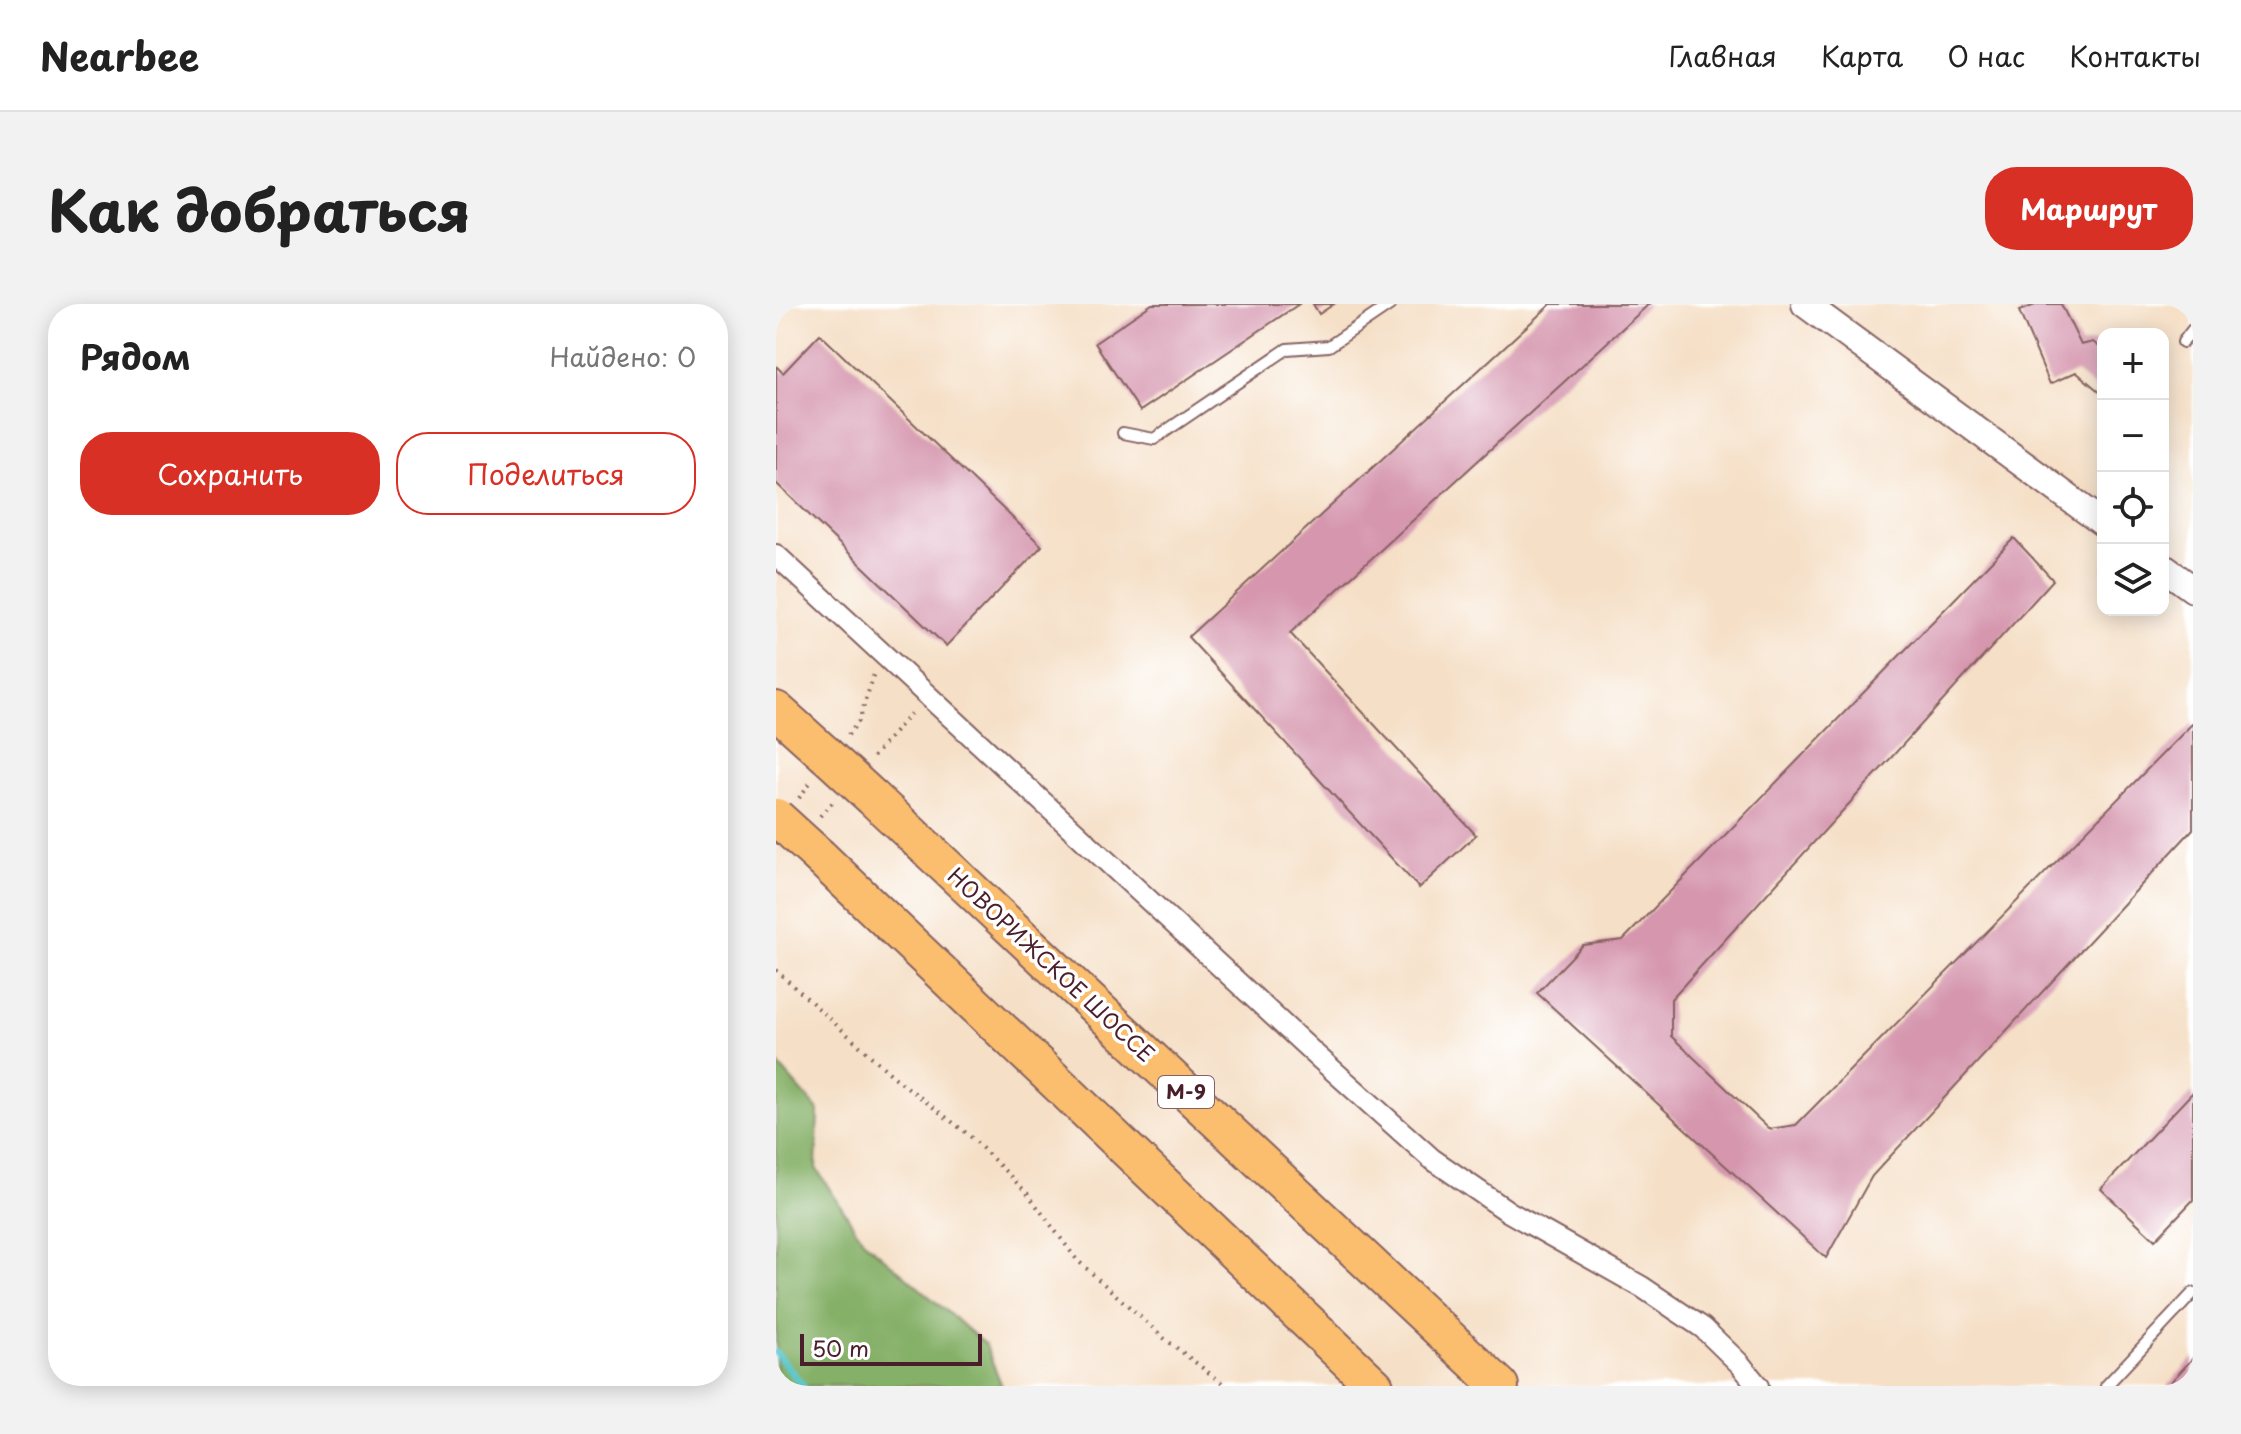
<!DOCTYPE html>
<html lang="ru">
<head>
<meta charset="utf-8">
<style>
	body { margin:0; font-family:"Playpen Sans",sans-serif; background:#f2f2f2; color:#222 }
	.controls { position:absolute; right:24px; top:24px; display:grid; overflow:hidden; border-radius:16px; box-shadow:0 4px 20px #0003 }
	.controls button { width:72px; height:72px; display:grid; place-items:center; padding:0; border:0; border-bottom:2px solid #e0e0e0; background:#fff; color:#222; font:40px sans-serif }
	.scale { position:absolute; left:24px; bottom:20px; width:182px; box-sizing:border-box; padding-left:8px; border:4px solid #4a1f2b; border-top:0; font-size:22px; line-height:28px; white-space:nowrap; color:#4a1f2b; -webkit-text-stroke:6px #fff; paint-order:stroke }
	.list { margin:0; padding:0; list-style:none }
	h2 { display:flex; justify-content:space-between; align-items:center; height:104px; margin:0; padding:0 32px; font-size:34px }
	h2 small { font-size:26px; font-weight:400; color:#767676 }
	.actions { display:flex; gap:16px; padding:24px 32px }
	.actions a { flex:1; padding:18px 0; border:2px solid #d93025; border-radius:32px; text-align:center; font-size:28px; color:#d93025 }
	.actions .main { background:#d93025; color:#fff }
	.icon { flex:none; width:44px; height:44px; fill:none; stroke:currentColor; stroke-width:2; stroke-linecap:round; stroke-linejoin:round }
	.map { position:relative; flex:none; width:1417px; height:1082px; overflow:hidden; border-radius:32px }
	header { display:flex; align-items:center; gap:48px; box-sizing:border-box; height:112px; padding:0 40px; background:#fff; border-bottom:2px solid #e0e0e0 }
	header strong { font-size:38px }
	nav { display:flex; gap:44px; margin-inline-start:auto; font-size:28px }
	.intro { display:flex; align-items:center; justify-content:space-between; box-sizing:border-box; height:192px; padding:0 48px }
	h1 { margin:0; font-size:56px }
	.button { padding:20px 36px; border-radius:32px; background:#d93025; color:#fff; font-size:28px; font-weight:700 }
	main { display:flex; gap:48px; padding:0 48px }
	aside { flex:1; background:#fff; border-radius:32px; box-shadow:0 4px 20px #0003 }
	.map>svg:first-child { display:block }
</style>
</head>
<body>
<header>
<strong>Nearbee</strong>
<nav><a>Главная</a><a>Карта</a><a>О нас</a><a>Контакты</a></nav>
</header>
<div class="intro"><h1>Как добраться</h1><a class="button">Маршрут</a></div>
<main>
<aside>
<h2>Рядом<small>Найдено: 0</small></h2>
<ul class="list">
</ul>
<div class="actions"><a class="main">Сохранить</a><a>Поделиться</a></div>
</aside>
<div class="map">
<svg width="1417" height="1082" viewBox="0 0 1417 1082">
	<rect width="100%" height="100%" fill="#fff"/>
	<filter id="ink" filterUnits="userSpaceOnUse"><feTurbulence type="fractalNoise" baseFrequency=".0125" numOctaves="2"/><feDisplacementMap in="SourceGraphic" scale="16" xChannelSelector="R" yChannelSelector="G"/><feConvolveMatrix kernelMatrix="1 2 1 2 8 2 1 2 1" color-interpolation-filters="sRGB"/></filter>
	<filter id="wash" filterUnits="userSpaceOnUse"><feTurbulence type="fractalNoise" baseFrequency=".006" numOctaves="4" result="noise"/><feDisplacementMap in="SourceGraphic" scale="32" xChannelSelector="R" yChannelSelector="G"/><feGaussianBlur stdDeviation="1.8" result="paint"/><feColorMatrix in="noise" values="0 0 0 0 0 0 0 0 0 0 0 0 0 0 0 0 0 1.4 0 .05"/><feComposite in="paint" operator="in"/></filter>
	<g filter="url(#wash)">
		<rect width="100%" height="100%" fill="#f5dfc6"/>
		<path fill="#85b067" stroke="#686849" stroke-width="2" d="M0,758l42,48 -2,58 47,72 122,104 17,42h-226z"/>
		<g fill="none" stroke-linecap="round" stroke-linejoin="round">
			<path stroke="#5ac8cf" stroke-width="7" d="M0,1049l27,33"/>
		</g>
		<g id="blocks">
			<g fill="#d596ae">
				<path d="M376,0h147l-159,107 -45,-68z"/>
				<path d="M537,0h21l-15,10z"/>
				<path d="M775,0h98l-359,329 186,202 -57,53 -231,-251z"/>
				<path d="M1262,0h23l20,41 12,-3 10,8 -1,44 -26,-22 -26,12 -31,-73z"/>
				<path d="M44,30l222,212 -96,100 -170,-163v-117l7,7z"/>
				<path d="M1238,234l39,42 -382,419v37l98,93 27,-4 397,-402v106l-321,347 -46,82 -289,-265 46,-48 40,-5z"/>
				<path d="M1417,788v108l-38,40 -54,-51z"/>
				<path d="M1417,1054v28h-26z"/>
			</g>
		</g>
	</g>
	<g filter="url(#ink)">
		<use href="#blocks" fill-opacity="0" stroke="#866261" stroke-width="2"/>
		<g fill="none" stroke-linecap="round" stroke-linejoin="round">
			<g stroke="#866261" stroke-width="14">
				<g id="service">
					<path d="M1407,38l10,-13"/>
					<path d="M347,129l31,6 133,-90 42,-3 62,-42"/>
					<path d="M1330,1082l87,-93"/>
				</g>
			</g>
			<g stroke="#866261" stroke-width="24">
				<path id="minor" d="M0,251l541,501 115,103 77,53 133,75 61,41 37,36 18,22"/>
			</g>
			<g stroke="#866261" stroke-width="30">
				<g id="tertiary">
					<path d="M1029,0l298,219"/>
					<path d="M1387,263l30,22"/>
				</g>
			</g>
			<g stroke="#866261" stroke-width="40">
				<g id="motorway">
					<path d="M0,406l49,44"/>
					<path d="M97,494l627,588"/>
					<path d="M44,553l555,529"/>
				</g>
			</g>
			<g stroke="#866261" stroke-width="4" stroke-dasharray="2 6" stroke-linecap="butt">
				<path d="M72,431l11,-14 15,-47"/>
				<path d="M97,453l39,-45"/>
				<path d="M23,494l11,-15"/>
				<path d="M44,512l13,-14"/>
				<path d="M0,666l118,107 75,58 58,58 50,67 88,79 61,47"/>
			</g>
			<use href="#service" stroke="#fff" stroke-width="10"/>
			<use href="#minor" stroke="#fff" stroke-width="20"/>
			<use href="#tertiary" stroke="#fff" stroke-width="26"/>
			<use href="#motorway" stroke="#fbbe6e" stroke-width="36"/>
			<g stroke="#866261" stroke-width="40" stroke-linecap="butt">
				<g id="motorway-bridge">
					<path d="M49,450l48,44"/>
					<path d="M0,513l44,40"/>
				</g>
			</g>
			<use href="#motorway-bridge" stroke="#fbbe6e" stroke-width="36"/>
		</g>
	</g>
	<g text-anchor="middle" stroke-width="7" stroke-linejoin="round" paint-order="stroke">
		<rect fill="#fff" stroke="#80626b" stroke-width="2" x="382" y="772" width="56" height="32" rx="6"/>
		<g font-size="20" font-weight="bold" fill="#4a1f2b">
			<text x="410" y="795">М-9</text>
		</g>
		<g font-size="22" fill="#4a1f2b" stroke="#fff">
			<text transform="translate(275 661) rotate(43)" y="8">НОВОРИЖСКОЕ ШОССЕ</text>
		</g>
	</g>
</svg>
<div class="controls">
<button>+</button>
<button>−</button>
<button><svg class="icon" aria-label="locate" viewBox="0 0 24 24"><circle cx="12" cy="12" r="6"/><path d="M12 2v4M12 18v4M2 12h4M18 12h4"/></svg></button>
<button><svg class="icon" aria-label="layers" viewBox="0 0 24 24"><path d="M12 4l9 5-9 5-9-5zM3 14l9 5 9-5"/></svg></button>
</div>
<div class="scale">50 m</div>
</div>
</main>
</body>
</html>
